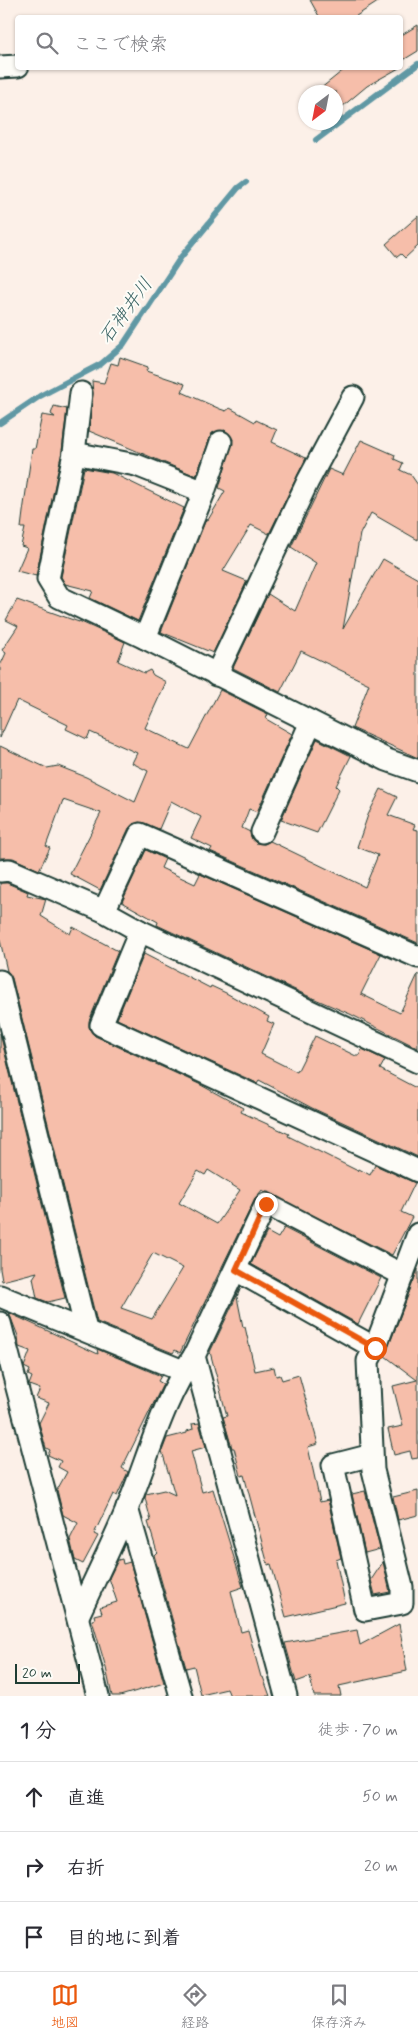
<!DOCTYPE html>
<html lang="ja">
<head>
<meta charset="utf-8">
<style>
	body { margin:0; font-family:Mynerve,"Klee One",sans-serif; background:#f2f2f3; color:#2b2b33 }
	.compass { position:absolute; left:298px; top:85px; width:45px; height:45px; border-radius:50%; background:#fff; box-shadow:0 1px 4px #0004; rotate:212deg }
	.scale { position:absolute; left:15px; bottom:12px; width:65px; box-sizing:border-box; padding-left:5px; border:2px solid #1f3d34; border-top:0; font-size:14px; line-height:18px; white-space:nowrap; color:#1f3d34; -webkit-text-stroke:4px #fdfcf7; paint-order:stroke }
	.stop { position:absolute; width:15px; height:15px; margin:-11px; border:4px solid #ea580c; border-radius:50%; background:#fff }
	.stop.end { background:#ea580c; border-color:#fff; box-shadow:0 1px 5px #0008 }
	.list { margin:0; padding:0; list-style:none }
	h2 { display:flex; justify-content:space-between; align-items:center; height:65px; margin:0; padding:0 20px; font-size:21px }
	h2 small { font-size:16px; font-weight:400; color:#7c7c81 }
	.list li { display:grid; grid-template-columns:32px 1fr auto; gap:15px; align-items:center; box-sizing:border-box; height:70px; padding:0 20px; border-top:1px solid #e1e1e2 }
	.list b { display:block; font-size:19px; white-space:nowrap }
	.list em { font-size:16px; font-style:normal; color:#7c7c81 }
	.icon { flex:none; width:28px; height:28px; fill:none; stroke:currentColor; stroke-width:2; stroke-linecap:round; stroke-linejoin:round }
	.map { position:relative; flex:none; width:418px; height:1696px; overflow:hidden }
	.search { position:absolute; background:#fff; box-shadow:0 1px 4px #0004; left:15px; right:15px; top:15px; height:55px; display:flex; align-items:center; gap:12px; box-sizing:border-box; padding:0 18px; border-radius:5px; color:#7c7c81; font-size:19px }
	.sheet { height:275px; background:#fff }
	nav { display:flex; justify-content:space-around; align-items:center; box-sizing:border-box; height:70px; border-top:1px solid #e1e1e2; background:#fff; font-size:14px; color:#7c7c81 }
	nav a { display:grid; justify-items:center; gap:2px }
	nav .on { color:#ea580c }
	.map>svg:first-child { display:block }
</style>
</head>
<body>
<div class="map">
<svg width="418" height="1696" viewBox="0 0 418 1696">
	<rect width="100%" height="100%" fill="#fcf0e8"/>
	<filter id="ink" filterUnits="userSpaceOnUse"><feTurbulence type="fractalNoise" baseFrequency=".02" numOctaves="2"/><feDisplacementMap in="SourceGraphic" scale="10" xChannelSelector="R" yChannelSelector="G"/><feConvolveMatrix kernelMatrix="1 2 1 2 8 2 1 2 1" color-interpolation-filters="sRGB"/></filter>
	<g filter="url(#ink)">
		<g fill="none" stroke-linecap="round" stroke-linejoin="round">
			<g stroke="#6198a4" stroke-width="6">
				<path d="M316,140l102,-76"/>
				<path d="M0,423l40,-27 61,-32 22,-19 58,-88 57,-69 8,-6"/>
			</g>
		</g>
		<g fill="#f6beaa" stroke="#1f3d34" fill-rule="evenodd">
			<path d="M310,0h71l-28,18h-33z"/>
			<path d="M418,25v26l-18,11v-26z"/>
			<path d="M346,68h53l-32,18 -30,25 -1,-19h-13l-3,-3z"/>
			<path d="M418,216v30l-13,12 -4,-4 -4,3 -11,-13z"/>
			<path d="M120,357l28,10 -2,4 39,13 -3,8 38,17 6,2 4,-3 25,14 1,-2 21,10 -5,12 34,16 -37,76 -18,-9 -28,46 24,10 -34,72 -52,-21 45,-113 2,1 17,-29 -6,-3 14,-49 -8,-9 -13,3 -16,43 -107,-45 4,-37 -1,-13 12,2 7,-20 7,2z"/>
			<path d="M54,406l13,3 -5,42 -26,125 -19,-5 10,-23 -6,-2 4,-18h-4l2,-16 9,-63h3l7,-34 13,2 -4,-3z"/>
			<path d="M361,440l34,15 -1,4 9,4 -3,7 11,5 7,10v55l-47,-27 -11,21 -17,95 40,-70 35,20v179l-66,-30 17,-44 -68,-33 -21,41 -47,-24 35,-74 27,17 21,-48 -25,-16 38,-78 14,6z"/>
			<path d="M84,468l28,5 72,35 -46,113 -48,-23 3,-7 -28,-7 -4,-7z"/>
			<path d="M17,600l62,22v-1l46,21 -7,19 26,12 6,-3 3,5 13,7 -21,46 44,21 31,-59 48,24 -2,5 26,15 -35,78 -8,-3 -7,19 8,4 2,7 4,4 8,1 6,-3 95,46 13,-32 -21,-8 11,-32 13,-26 16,8 -9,18 27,10 -2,4 5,1v113l-208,-92 2,-3 -21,-10 10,-21 -30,-16 -12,28 -20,-7 -10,6 -29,62 -30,-16 31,-61 -38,-13 -17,46 4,2 -11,22 -26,-12h-13v-112l47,22 11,-2 28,11 49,25 13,-31 -16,-8 5,-10 -47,-21 -3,7 -21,-10 2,-4 -51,-25 -17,38v-72l6,-13 -4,-3 16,-24 -12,-6z"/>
			<path d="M317,739l34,17 -15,30 3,3 -22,44 -36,-13z"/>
			<path d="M146,850l19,9 -4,9 34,16 5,-10 181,80 -20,40 39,19 18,-39v74l-68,-34 -42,-18 -151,-71 1,-3 -36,-20z"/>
			<path d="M0,883h7l21,9 -1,3 19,4 -5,17 29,18 3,-7 45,24 -29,70v6l6,9 104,48 44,24 -2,4 48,22 -1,2 70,35 1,-2 11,6 5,-10 40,18 -14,29 11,5 -20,38 -130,-65 -7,9 -75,154 -5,-3 -2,3 -76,-31 -85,-344 -5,-7 -7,-31zM208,1170l32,20 -23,34 -38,-21 19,-32 7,4zM153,1253l30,15 -31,51 -31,-11z"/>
			<path d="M144,954l66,34 1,-2 15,7 43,24 -2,4 7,3 -13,30 36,18 18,-36 41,20h3l3,-7 23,11 -5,9 38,20v68l-106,-49 -53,-28 -2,3 -140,-64z"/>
			<path d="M0,1033l65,265 -17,4 -11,-4 -4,-20 4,-6 -35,9 -2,-12z"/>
			<path d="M284,1228l97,50 -23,46 -107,-60 16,-32 11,6z"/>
			<path d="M418,1269v189l-6,1 -2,-8 -16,4 -6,-26 15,-3 -10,-40 24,-6 -32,-24z"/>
			<path d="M241,1287l-4,10 6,30h2l10,44 19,-4 2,9 4,-1 2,5 17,-5 19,69 -10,3 12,55 8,-2 13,58 -5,2 9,43 -59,14 -15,-53 -3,1 -24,-90 -3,1 -7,-28h-2l-9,-31 4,-1 -17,-64z"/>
			<path d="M9,1313l89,41 -1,-5 64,27 -3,5 5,3 -41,84 6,4 -11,24 -4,-2 -19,40 4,2 -15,28 -8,-4 -5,-21 8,-16 -15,-8 -6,-25 10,-18 -9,-5 3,-6 -13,-6 2,-5 -4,-2 -7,-25 10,-20 -13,-5 4,-9 -11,-4 3,-8 -4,-2 2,-5 -6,-3 6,-16 -11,-4 -1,-11z"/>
			<path d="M199,1423l7,24 -15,4 11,41 11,-3 30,98 -12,4 10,41 7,-2 13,47h2l7,19h-40l-3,-7 -26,6 -7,-29 -8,2 -32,-113 3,-3 -9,-30 3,-1 -6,-23 1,-4 18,-4 11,5 -13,-44 5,-13 20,-5v-2l6,-2 -1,-5z"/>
			<path d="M365,1491l15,58 -15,4 -13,-59z"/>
			<path d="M418,1491v24l-20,5 -5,-23z"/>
			<path d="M122,1559l1,5 7,-2 34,121 -44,13h-8l-6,-28 -14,-48 3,-1 -1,-4 8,-2 -2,-6 17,-5 -8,-24 9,-18z"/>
			<path d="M383,1562l7,30 -15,3 -4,-15z"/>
			<path d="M399,1624l8,47 -68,15 2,10h-27l-4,-19 -14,5 -11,-39 72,-13 3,15z"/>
		</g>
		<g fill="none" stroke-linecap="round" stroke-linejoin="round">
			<g stroke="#1f3d34" stroke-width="25">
				<g id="minor">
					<path d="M0,67l18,-1"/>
					<path d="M81,393l-7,60 -26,126 11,18 86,41 242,122 31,11"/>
					<path d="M74,453l62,12 68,27 17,-50"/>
					<path d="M145,638l59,-146"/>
					<path d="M216,675l92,-194 45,-84"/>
					<path d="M262,832l49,-110"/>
					<path d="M0,871l9,-1 95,41 36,20 278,131"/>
					<path d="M104,911l36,-77 278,123"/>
					<path d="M140,931l-39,94 317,146"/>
					<path d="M0,981l86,349"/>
					<path d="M236,1270l139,78"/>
					<path d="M0,1296l183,75"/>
					<path d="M0,1323l98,373"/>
					<path d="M194,1356l92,340"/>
					<path d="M372,1455l-39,10 32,145 37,-7v-16l-29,-117 -5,-109 7,-13 43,-114"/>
					<path d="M127,1508l54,188"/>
					<path d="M78,1616c16,-35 34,-71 49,-107 21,-50 35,-108 67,-153l72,-152 137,71"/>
				</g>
			</g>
			<use href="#minor" stroke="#fdfcf7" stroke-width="21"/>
		</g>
	</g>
	<g fill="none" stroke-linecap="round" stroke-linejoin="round" filter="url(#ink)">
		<path stroke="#ea580c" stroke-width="6" d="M266,1204l-30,66 139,78"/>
	</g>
	<g text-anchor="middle" stroke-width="4" stroke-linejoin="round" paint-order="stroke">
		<g font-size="19" font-style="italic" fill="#3a6363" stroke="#fdfcf7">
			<text transform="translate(125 310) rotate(-54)" y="7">石神井川</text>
		</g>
	</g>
</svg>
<svg class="compass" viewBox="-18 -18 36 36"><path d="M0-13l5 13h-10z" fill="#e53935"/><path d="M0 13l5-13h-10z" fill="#7c7c81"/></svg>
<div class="scale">20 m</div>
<div class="stop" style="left:375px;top:1348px"></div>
<div class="stop end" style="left:266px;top:1204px"></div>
<div class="search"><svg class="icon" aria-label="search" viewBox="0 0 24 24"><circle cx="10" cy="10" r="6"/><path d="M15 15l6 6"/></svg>ここで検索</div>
</div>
<section class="sheet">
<h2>1 分<small>徒歩 · 70 m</small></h2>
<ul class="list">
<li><svg class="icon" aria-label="ahead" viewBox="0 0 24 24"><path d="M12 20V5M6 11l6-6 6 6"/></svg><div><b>直進</b></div><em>50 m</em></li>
<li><svg class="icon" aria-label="right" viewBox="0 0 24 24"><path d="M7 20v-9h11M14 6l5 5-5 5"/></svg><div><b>右折</b></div><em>20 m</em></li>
<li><svg class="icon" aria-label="arrive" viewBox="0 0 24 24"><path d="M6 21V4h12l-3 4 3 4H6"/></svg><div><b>目的地に到着</b></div></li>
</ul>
</section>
<nav>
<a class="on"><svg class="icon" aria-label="map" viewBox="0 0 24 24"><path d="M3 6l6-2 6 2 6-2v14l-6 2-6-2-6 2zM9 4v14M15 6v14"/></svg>地図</a>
<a><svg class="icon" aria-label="directions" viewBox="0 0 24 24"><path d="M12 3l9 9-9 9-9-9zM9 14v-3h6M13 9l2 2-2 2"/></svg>経路</a>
<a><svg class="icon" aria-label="saved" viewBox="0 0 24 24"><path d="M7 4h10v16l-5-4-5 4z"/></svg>保存済み</a>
</nav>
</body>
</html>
